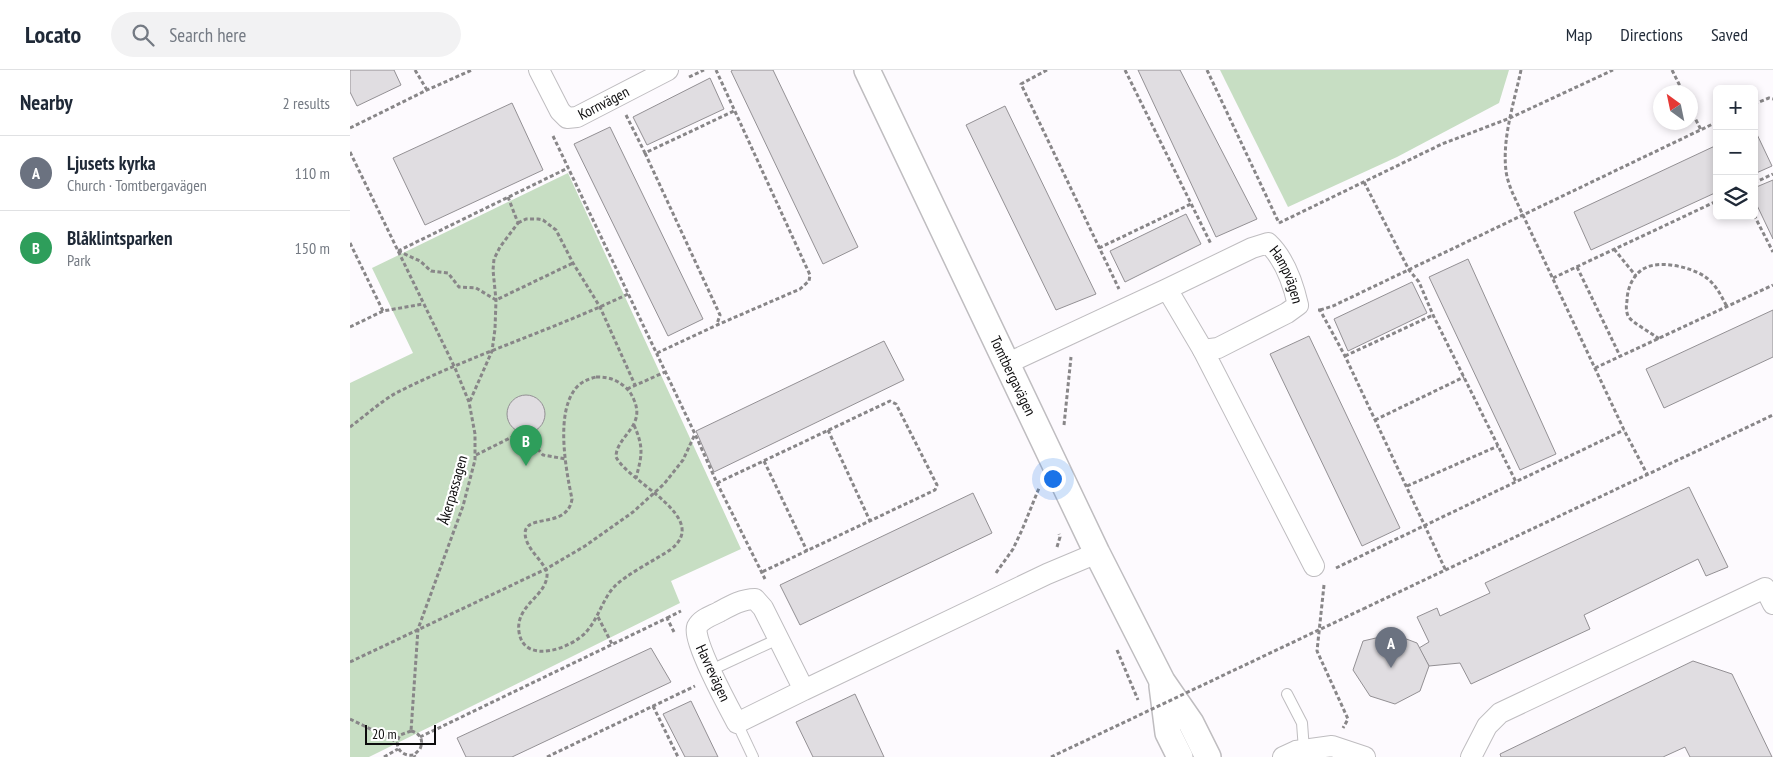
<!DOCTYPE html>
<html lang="en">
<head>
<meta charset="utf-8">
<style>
	body { margin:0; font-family:"PT Sans Narrow",sans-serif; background:#f2f2f3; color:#1f2937 }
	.controls { position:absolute; right:15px; top:15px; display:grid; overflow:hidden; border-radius:8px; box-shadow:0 2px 8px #0003 }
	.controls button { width:45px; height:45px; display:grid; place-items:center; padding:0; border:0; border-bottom:1px solid #e0e1e3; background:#fff; color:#1f2937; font:25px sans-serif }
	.compass { position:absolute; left:1303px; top:15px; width:45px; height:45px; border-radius:50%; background:#fff; box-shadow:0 2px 8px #0003; rotate:327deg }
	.scale { position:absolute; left:15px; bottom:12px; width:71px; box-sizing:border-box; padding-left:5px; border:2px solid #0d0c0d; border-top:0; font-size:14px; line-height:18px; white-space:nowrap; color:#0d0c0d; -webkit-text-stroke:4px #fff; paint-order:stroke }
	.you { position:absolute; left:702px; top:408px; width:18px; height:18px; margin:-12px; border:4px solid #fff; border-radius:50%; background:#1a73e8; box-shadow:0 0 0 8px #1a73e833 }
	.badge { display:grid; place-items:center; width:32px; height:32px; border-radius:50%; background:#db2777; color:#fff; font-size:16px; font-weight:700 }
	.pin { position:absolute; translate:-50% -41px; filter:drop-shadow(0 1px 2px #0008) }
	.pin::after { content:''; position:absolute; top:26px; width:18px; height:15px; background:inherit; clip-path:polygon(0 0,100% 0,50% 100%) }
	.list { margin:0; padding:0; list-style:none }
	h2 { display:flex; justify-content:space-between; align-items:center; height:65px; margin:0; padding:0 20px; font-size:21px }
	h2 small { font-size:16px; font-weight:400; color:#747a83 }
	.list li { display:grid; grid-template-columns:32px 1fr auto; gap:15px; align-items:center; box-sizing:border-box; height:75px; padding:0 20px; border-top:1px solid #e0e1e3 }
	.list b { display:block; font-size:19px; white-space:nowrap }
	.list p { margin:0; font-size:16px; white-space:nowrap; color:#747a83 }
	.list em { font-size:16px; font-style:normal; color:#747a83 }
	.icon { flex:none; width:28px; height:28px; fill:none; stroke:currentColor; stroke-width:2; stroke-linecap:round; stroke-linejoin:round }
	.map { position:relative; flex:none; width:1423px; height:687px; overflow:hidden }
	header { display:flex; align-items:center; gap:30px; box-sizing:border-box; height:70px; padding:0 25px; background:#fff; border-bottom:1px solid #e0e1e3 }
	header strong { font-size:24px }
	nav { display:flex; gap:28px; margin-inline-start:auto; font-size:18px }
	.search { width:350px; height:45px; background:#f2f2f3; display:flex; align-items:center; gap:12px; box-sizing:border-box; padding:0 18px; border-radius:28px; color:#747a83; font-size:19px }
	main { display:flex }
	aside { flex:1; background:#fff }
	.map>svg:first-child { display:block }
</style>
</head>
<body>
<header>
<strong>Locato</strong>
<div class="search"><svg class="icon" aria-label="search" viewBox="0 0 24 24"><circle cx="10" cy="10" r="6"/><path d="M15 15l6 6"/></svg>Search here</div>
<nav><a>Map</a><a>Directions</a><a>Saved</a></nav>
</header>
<main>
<aside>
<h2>Nearby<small>2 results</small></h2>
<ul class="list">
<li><span class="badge" style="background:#6b7280">A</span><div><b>Ljusets kyrka</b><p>Church · Tomtbergavägen</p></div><em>110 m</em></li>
<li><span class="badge" style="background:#2e9e5b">B</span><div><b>Blåklintsparken</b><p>Park</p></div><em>150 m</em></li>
</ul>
</aside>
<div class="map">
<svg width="1423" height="687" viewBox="0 0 1423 687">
	<rect width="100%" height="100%" fill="#fdfafe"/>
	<g fill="#c7dec3">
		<path d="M870,0h289l-10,33 -102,54 -109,50z"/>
		<path d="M218,103l173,376 -70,32 9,22 -311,154h-19v-374l63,-30 -41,-85z"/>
	</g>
	<g fill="#e0dde1" stroke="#939094">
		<path d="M0,0h44l7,15 -44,21 -7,-14z"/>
		<path d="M383,0h40l85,177 -35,17 -92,-193z"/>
		<path d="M788,0h42l77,149 -41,18z"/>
		<path d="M360,8l14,31 -77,36 -14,-28z"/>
		<path d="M162,33l31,67 -118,55 -32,-67z"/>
		<path d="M655,36l91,188 -40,16 -90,-185z"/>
		<path d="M260,57l93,192 -35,17 -94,-192z"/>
		<path d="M1404,58l18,38 -18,8z"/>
		<path d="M1367,75v47l-126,58 -17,-38z"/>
		<path d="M1423,110v59l-19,-40v-11z"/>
		<path d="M836,144l15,30 -76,38 -15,-31z"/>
		<path d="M1118,189l88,195 -36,16 -91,-193z"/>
		<path d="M1062,212l15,31 -79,38 -14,-32z"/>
		<path d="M1423,240v47l-109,51 -18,-39z"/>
		<path d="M959,266l91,192 -38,18 -92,-192z"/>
		<path d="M534,271l20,39 -190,92 -18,-41z"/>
		<circle cx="176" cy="344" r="19"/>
		<path d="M1339,417l39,80 -22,9 -8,-17 -114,56 6,14 -119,55 -11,-21 -31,3 -10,-18 10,-6 -12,-25 20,-9 3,8 50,-23 -5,-10z"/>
		<path d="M623,423l19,40 -192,92 -20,-40z"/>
		<path d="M1043,564l24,9 12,23 -9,25 -25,13 -25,-8 -17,-26 10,-29z"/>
		<path d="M301,578l20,34 -159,75h-46l-9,-19z"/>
		<path d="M1343,591l39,13 40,83h-82l-5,-10 -22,10h-162l-1,-3z"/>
		<path d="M505,624l29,63h-71l-17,-35z"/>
		<path d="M341,631l27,56h-33l-22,-43z"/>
	</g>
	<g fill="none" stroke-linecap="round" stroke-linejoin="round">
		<g stroke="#bfbdc0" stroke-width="12">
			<g id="service">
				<path d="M361,600l67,-31"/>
				<path d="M937,624l15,29 2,27"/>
				<path d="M387,653l16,34"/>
			</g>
		</g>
		<g stroke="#bfbdc0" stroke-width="22">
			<g id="minor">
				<path id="s1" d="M189,0l21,41 7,7 10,-1 91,-47"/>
				<path d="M853,280l111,216"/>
				<path id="s2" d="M656,294l161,-75 85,-41 16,-5c17,16 25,40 30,62l-11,8 -69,35 -15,2 -36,-61"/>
				<path d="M454,620l-67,33c-8,-15 -45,-83 -40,-96 4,-8 14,-11 22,-15 11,-6 23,-13 36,-13l8,9 41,82 243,-116 50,-21"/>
				<path d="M933,687l13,-6 36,-5 33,11"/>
				<path d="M1121,687l16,-31 13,-13 265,-125 8,16"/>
			</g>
		</g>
		<g stroke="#bfbdc0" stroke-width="28">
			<g id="tertiary">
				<path id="s3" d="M517,0l230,483 65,128 29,42 17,34"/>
				<path d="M812,616l6,47 12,24"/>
			</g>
		</g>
		<g stroke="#888688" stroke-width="3" stroke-dasharray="4 2.5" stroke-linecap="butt">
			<path d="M65,0l12,20"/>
			<path d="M697,0l-26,14 98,205"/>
			<path d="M775,0l86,174"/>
			<path d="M857,0l72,153"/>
			<path d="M1171,0c-7,33 -19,68 -15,101 1,8 4,16 7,23l111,236 23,44"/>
			<path d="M1322,0l11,22"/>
			<path d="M339,7l15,-7"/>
			<path d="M1404,34l15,-6 4,1"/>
			<path d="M1340,38l11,22"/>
			<path d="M276,45l19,38 89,-42"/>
			<path d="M0,58l77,-38 45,-20"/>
			<path d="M203,66l142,298 22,49 48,96"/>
			<path d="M0,82l105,216 14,34 6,32v26l-12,46 -45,123 -7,102"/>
			<path d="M295,83l75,162 -3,9"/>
			<path d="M1014,112l45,88 10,12 14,33 83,167"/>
			<path d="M1404,113l19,-9"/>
			<path d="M1404,145l19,37"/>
			<path d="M168,153l8,-4h12l5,1 13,10 17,33 27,44 35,78"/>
			<path d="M929,153l163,-79 68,-26 103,-48"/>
			<path d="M0,173l33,68"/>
			<path d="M749,178l92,-44"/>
			<path d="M1264,179l22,27"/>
			<path d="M48,181l22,10 11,10 17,2 11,14 17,1 20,12 77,-37"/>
			<path d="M48,181l170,-83"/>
			<path d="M1227,197l43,89"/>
			<path d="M1203,208l164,-77"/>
			<path d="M968,240h2l25,46 101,215"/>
			<path d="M970,240l13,-4 384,-184"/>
			<path d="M0,257l33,-16 40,-7"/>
			<path d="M1309,269c-7,-6 -27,-16 -31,-23 -2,-5 -2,-10 -1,-15 0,-12 6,-27 18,-33 15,-8 45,-1 59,8 11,7 17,19 23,31"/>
			<path d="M307,283l60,-28 83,-36 9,-8 1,-6 -94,-205"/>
			<path d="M995,286l88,-41"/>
			<path d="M1245,298l178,-83"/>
			<path d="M246,307c12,0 20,2 29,10 4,3 7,8 9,13 12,27 -18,36 -18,57 13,26 97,61 54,93 -15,10 -43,24 -55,36 -12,12 -16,31 -28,45 -14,17 -63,35 -68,1 -4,-28 30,-36 28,-60 -5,-12 -17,-20 -21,-33 -8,-29 41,-7 46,-40 -6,-29 -17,-86 4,-111 5,-6 12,-9 20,-11z"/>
			<path d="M277,319l38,-17"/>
			<path d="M120,331l22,-50 3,-22 1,-29 -3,-30 1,-11 6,-12 18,-24 -10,-26"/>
			<path d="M1025,350l89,-43"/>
			<path d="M284,355c10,23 8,30 2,53"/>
			<path d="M714,355l7,-68"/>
			<path d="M0,357c15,-11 30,-25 46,-34 75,-38 157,-63 232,-99"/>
			<path d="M478,360l42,91"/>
			<path d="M126,385l40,-20 12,3 15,17 23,4"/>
			<path d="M414,391l43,90"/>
			<path d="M367,413l173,-82 6,3 41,81 -2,5 -173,82v2"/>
			<path d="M1057,416l91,-40"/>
			<path d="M707,477l3,-10 -1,-3"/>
			<path d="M986,498l288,-138"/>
			<path d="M646,503l17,-24 9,-19 17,-42"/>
			<path d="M974,515l-7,66 31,68 -5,9"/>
			<path d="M1013,539l410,-194"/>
			<path d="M248,547l14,27"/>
			<path d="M317,548l14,-7"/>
			<path d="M767,580l21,50"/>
			<path d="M0,592l196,-93 39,-23 48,-34 31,-28 19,-24 12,-26"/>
			<path d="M303,636l25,51"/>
			<path d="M0,649l47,23"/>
			<path d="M61,661l-11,4c-7,11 1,22 14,20"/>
			<path d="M61,661c9,2 13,9 9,18l-6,6 1,2"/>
			<path d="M70,667l247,-119 7,14"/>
			<path d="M34,687l14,-8"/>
			<path d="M197,687l148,-71"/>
		</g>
		<use href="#service" stroke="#fff" stroke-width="10"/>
		<use href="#minor" stroke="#fff" stroke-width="20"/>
		<use href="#tertiary" stroke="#fff" stroke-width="25"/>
		<path stroke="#888688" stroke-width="3" stroke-dasharray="4 2.5" stroke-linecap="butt" d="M701,687l312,-148"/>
	</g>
	<g text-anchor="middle" stroke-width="4.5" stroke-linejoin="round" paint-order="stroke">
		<g font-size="15" fill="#0d0c0d" stroke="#fff">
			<text dy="5" stroke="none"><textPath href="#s1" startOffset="96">Kornvägen</textPath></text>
			<text dy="5" stroke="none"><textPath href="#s2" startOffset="326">Hampvägen</textPath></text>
			<text dy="5" stroke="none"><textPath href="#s3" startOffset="339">Tomtbergavägen</textPath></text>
			<text transform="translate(103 420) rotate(-74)" y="5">Åkerpassagen</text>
			<text transform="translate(363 603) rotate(65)" y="5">Havrevägen</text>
		</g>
	</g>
</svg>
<div class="controls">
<button>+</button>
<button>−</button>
<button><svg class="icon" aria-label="layers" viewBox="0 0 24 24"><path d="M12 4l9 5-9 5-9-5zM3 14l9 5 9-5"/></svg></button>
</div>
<svg class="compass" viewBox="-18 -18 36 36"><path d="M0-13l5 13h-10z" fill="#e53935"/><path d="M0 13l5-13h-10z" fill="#747a83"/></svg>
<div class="scale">20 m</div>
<div class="you"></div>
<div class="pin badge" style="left:1041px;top:598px;background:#6b7280">A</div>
<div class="pin badge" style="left:176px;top:396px;background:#2e9e5b">B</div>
</div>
</main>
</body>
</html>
